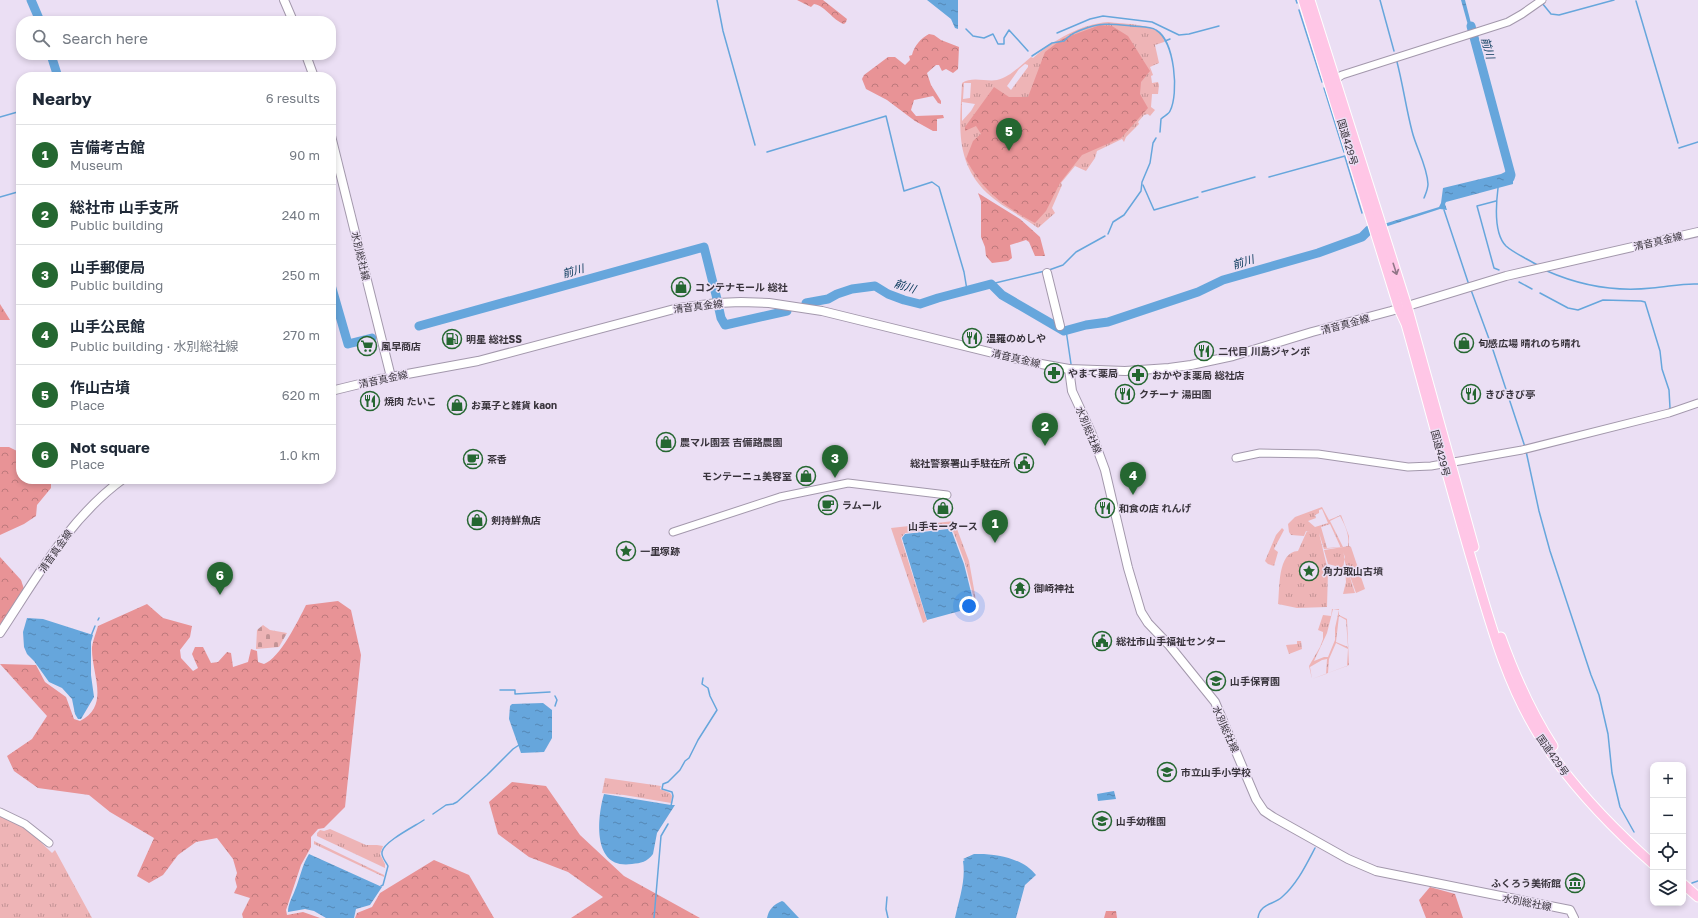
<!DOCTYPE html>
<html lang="en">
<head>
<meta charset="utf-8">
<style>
	body { margin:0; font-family:"Golos Text","Noto Sans JP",sans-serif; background:#f2f2f3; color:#1f2937 }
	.controls { position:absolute; right:12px; bottom:12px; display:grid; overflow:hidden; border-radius:8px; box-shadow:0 2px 6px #0003 }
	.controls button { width:36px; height:36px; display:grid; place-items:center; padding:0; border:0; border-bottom:1px solid #e0e1e3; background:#fff; color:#1f2937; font:20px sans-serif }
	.you { position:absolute; left:969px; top:606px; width:14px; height:14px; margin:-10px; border:3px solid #fff; border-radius:50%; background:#1a73e8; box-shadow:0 0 0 6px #1a73e833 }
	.badge { display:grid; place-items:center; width:26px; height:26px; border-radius:50%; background:#256731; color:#fff; font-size:13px; font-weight:700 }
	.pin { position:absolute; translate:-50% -33px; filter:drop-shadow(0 1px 2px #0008) }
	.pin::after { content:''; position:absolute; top:21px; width:14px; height:12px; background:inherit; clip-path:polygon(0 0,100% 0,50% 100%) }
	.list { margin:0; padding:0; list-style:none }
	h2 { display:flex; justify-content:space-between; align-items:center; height:52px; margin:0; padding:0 16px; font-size:17px }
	h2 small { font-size:13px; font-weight:400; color:#747a83 }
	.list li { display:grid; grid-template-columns:26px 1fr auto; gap:12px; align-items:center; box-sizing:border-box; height:60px; padding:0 16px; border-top:1px solid #e0e1e3 }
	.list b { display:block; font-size:15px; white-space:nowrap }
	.list p { margin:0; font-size:13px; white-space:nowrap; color:#747a83 }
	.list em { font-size:13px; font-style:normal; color:#747a83 }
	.icon { flex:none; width:22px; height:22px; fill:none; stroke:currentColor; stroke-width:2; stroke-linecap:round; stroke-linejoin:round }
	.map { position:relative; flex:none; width:1698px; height:918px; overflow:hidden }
	.search { position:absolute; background:#fff; box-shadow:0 2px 6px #0003; left:16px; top:16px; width:320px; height:44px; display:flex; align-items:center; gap:10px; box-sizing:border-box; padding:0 14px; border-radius:16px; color:#747a83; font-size:15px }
	.panel { position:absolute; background:#fff; box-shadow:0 2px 6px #0003; left:16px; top:72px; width:320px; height:412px; border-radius:16px }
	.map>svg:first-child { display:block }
</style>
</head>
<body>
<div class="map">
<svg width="1698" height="918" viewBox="0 0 1698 918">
	<defs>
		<pattern id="grass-tufts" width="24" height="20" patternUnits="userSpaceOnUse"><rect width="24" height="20" fill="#eeb4b6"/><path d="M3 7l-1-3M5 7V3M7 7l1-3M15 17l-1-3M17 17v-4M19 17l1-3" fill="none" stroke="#c29395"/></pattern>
		<pattern id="forest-crowns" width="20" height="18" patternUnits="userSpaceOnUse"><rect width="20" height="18" fill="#e89396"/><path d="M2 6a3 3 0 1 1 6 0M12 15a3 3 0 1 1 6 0" fill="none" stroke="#bd797c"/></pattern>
		<pattern id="cemetery-stones" width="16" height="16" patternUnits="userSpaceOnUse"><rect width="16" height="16" fill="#eeb4b6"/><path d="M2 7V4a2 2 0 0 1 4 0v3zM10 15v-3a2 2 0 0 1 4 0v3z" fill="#c29395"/></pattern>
		<pattern id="water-ripples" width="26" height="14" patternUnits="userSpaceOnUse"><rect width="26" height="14" fill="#66a6dc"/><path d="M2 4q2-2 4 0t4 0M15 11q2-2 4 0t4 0" fill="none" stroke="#5588b4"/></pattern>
	</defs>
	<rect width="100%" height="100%" fill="#ebdff4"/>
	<g fill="url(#grass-tufts)" fill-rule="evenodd">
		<path d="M1108,22c13,2 58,1 56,20l-9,3 4,18 -9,4 3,8 -2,1 1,7 6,-1 1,3 -1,9h-6l-1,13 4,3 -5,6 -2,-2 -4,1 -6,7 1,2 -13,13 -2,5 -2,-3 -25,12 -2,7 -9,13 -11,-5 -14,17 1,2 -10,23 3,5 -17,15c-16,-12 -36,-21 -51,-35 -33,-32 -27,-69 -25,-110 10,-7 24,-1 35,-3 12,-2 24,-15 34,-23l2,1c21,-18 48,-34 75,-36zM1025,64l3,1v2l-17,23 -4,-4 12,-17zM964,83h7l-1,15 -7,1zM962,102l13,2 -4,7 -9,10z"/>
		<path d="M1322,507l7,13 12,-5 8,21v10l2,1 14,42 -9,4 -9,-25 8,25 -12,1 3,-12 -1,-14 2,-1c-3,-4 -2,-11 -4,-15l2,5 -2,11 -15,-4 -4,-14 19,-3 -19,2 -5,-16 9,38 -1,36 -30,1 -19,-4c2,-15 -1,-52 20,-53l9,-20 3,1 -4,-1 -2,5 -13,-1 -2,-3 -1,-8 7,-7zM1322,509l6,14 -13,4 -7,-6 8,-3 -1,-3 4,-2v-3zM1340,516c5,9 10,20 8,30l-5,1 -13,-26zM1330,524l10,22v1l-13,1 -6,-21z"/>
		<path d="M954,521l15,40 8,45 -5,2 3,-5 -10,-40 -12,-32 -6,-3 -42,5 -4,5 26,83 -4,2 -32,-95z"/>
		<path d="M1282,528l2,2 -10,19 4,3 -4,14 -6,-2 -3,-3 11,-26z"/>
		<path d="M1332,609h7v6l8,4 2,46 -37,14 -3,-13 11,-19 3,-8v-7l-5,-2 5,-15 8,1zM1333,609l6,1 -4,18v12l-7,17h-4l-10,4 13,-28zM1339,616l7,4 2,27 -12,-5zM1336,643l12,6 -1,17 -19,7 1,-14zM1327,659l-1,15 -14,5 -2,-12 12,-7z"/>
		<path d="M1297,641h4l1,8 -13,5 -3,-9 11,-1z"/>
		<path d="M605,778l56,8 -1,3 10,4 2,3 -1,7 -47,-8 -22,-2z"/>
		<path d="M0,815l19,6 33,32 3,-3 37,68h-92z"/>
		<path d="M330,829l36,16h11l6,1 -3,8 5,10v4l-68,-32v-3l3,-3 4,1z"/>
		<path d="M314,841l70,34v2l-70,-33z"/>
	</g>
	<g fill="url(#forest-crowns)">
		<path d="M797,0h26l24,19 -1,3 -2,2c-12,-4 -18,-18 -30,-20l-3,3z"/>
		<path d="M1100,25l12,1 16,10 22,35 -9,11 -1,12 8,14 -27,30 -39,17 -22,28 -14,28 -11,12c-32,-18 -51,-30 -69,-64l7,-18 8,-7 -5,-8 -11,5v-4l29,-40 15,10h19l17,-45 17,-13z"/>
		<path d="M929,34l5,1 7,5 18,7 -1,22 -5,4 -7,-4 -4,2 -3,-6h-3l-9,8 4,12 10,16v3l-3,-1 -5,-7 -19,4 -3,10 5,6 27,-1 1,3 -7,1v12h-4l-18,-10 -28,-21 -21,-11 -4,-10 2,-4 24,-18h7l10,8 5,-5 -1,-4 3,-1c2,-9 9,-17 17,-21z"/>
		<path d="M978,193l42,26 20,18 5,19h-10l-6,-14 -3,-2 -16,5 2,13 -4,3 -16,2 -6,-7 -1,-9 -4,-10v-36z"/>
		<path d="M0,304l10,16h-10z"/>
		<path d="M0,447h9l12,6v26h30v9l-14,17 -1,11 -12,8 -24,11z"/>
		<path d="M0,557l21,23 3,9 -24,36z"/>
		<path d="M338,601l13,9 10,45 -16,152 -21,21 -6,1 -7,8v10l-10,18 -15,45 1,5 16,-3 17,6h-77l-1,-4 8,-16 -16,-5 3,-6 -2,-8 2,-6 -4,-14 -16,-21 -21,4 -18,13 -15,20 -14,8 -12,-7 17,-38 -44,-26 -21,-17 -51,-7 -24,-17 -7,-15 25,-17 15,-23 -47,-52 36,1 9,17 21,15 8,22 6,2c31,-16 11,-47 12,-74 1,-7 4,-14 6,-21l49,-22 16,14 29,8 -2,11 -10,13 1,8 12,13 5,-3 -6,-14 3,-7h8l8,16 7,-1 9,-10 4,1 2,14 15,-5 3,-13 6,2 1,11 6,2c16,-6 34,-43 42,-59z"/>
		<path d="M512,782l34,4 34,49 44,41 76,42h-129l32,-21 -35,-25 -39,-15 -31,-23 -9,-32z"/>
		<path d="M434,860l35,15 25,43h-139l2,-5 15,-6 8,-14z"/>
		<path d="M1430,887l25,7 8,24h-37l-7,-18z"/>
		<path d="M1106,911h10l1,7h-13z"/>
	</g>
	<path fill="url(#cemetery-stones)" d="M263,625l7,5 17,3 -8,14 -23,2 1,-19z"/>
	<g fill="url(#water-ripples)">
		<path d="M927,0h31v29l-3,-1 -4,-9z"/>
		<path d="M1461,0h4l9,35 -3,1z"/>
		<path d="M1508,168h2l3,11v5l-67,18 -1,2 2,6 -7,-1 -52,17 -27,13v-2l5,-10 21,-4 52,-16 2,-4 2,-15 58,-14 4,-2z"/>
		<path d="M948,529l4,3 12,32 10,40 -3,4 -44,12 -25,-82 3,-4z"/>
		<path d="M27,618l16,1 50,16 -2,7v33l3,22 -13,22h-3l-3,-5 -3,-15 -10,-11 -13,-6 -15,-21 -7,-7 -3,-7 -1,-15z"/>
		<path d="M543,703l9,7v28l-8,14 -23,1 -12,-34 1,-13 2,-2z"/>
		<path d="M1114,791l2,8 -18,2 -1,-7z"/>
		<path d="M604,794l67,11h4l-18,28 -4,21c-6,8 -12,9 -21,10 -40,6 -35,-46 -28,-70z"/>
		<path d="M309,854l73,33 -12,18 -14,4 -2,9h-28l-12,-7 -9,-2 -17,3c0,-8 4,-14 7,-22 5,-12 7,-25 14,-36z"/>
		<path d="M974,854c21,-1 49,4 62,21l-11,10 -9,33h-61c4,-19 11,-37 8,-57l2,-1 -2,-1z"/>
		<path d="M782,901l2,1 15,16h-32c2,-9 6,-13 15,-17z"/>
	</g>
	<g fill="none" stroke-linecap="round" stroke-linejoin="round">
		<g stroke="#66a6dc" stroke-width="1.5">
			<path d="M717,0l6,31 32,114"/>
			<path d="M1296,0l1,3"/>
			<path d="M1380,0l14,51"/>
			<path d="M1636,1l42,142"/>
			<path d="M1542,3l9,11 8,1 55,-15"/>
			<path d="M1299,10l23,72"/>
			<path d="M966,29l7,7 11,2 9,-4 5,10h6v-6l5,-8 19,21"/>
			<path d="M1057,33l33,-14 13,-3 49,6 27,13 10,-1 30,-8"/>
			<path d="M1165,41l5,-2"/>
			<path d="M1032,56l20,-13 12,-2c5,-6 10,-8 17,-11 20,-8 31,-6 51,-4 8,1 18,0 24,4 19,11 23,64 14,81 -1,3 -6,5 -9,8l-1,13"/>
			<path d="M1397,62c6,23 9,46 15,69 4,17 15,34 16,53 0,5 -2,9 -4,14"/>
			<path d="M1324,88l20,64"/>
			<path d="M0,117l21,-6"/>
			<path d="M1679,148l19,-6"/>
			<path d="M767,152l119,-36 18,75 28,-9 7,5 25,85 3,18"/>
			<path d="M1345,157l17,56"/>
			<path d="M1269,177l76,-21"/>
			<path d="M1143,185l11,25 44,-13"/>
			<path d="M1498,188c-2,16 -4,46 8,58 9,8 22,13 33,20"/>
			<path d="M1202,192l53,-15"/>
			<path d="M0,197l21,-6"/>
			<path d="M1496,201l-19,5 17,62 5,2"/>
			<path d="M1444,210l25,75"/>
			<path d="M1108,234l5,-12 11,-7 17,-24 1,-9 8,-19 3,-20 3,-5"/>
			<path d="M1049,270l14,-5 13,-13 29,-16"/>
			<path d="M1547,271c34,15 68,21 105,17 15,-1 31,-5 46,-4"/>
			<path d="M1519,282l13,7"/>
			<path d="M991,284l54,-13"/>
			<path d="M1471,290l21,57 33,100"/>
			<path d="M1540,293l28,15 10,2 25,-10 38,1 4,1 15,49 2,18 7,21 1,18"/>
			<path d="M1066,330l5,34"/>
			<path d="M1526,451l13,60 11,40 41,124 8,20 9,39 4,39 8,34 14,25"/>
			<path d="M98,620l1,-2"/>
			<path d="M91,636l4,-10"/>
			<path d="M500,690h15v4l35,-2"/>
			<path d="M555,706l2,-6 -2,-4"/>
			<path d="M671,806l2,-10 -1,-4 -10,-3 1,-5 5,-2 12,-12 5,-9 4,-3 9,-18 19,-30 -7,-14 -2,-8 -6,-4 1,-6"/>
			<path d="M433,814l13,-9 7,-1 4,-2 30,-27 26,-26 6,-4"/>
			<path d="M1652,873l1,2"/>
			<path d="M1692,883l6,-2"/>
			<path d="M381,886l2,-1 5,-19c-2,-4 -7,-9 -6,-14 1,-10 33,-26 42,-32"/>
			<path d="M887,897l-1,12 2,9"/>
			<path d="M654,918l7,-82 7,-12"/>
			<path d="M1258,918c2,-15 16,-13 24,-21 15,-13 24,-32 33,-49"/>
		</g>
		<g stroke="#66a6dc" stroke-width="9">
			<path d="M31,0l9,21"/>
			<path d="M1471,26l40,149 -1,3 -2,1"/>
			<path d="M51,55l7,22"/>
			<path d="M331,285l17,59 24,-6"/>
			<path d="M806,303l22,-4 9,-5 15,-5 23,-3 13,8 16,6 16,4 18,-6 53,-14 11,11 62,36 22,-6 22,-3 90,-30 25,-12 95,-27 44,-16 7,-7"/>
			<path d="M719,309l2,9 4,7 62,-14"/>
			<path d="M419,326l285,-79 13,52"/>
		</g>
		<g stroke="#a398ac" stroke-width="9">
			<g id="tertiary">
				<path d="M1336,79l6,-4 166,-53 14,-8 20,-14"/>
				<path d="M1236,458l24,-5 58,1 90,13 23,-1 91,-16 147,-37 29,-10"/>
				<path d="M673,532l107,-35 68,-14 99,12"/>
				<path d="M0,812l25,12 24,19"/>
			</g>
		</g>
		<g stroke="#a398ac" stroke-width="10">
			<g id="secondary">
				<path d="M284,0l9,21"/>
				<path d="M306,55l8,22"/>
				<path d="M331,136l60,241"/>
				<path d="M1047,273l13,53"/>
				<path d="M1069,369l3,22 19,41 14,38 23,98 13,44 7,11 21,22 46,57 41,97 8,12 9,6 75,42 28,12 194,39 4,8"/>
				<path d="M331,391l49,-12 98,-18 200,-53 39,-5 24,-1 28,1 53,8 208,51 39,7 56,2 44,-3 22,-3 42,-9 79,-24 79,-21 115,-35 192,-44"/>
				<path d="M0,633c36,-54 69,-115 123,-154"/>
			</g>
		</g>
		<g stroke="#fff" stroke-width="11">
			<g id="trunk">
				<path d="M1303,0l96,309 7,15c23,82 44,163 68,244 17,58 33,117 66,169 31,49 70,89 113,127"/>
				<path d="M1310,0l97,306 67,241"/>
				<path d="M1501,637c14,39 30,75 52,109"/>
				<path d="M1683,884l15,13"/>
			</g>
		</g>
		<use href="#tertiary" stroke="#fff" stroke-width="7"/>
		<use href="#secondary" stroke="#fff" stroke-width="8"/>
		<use href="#trunk" stroke="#ffc6e6" stroke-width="9"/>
	</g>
	<defs><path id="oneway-shaft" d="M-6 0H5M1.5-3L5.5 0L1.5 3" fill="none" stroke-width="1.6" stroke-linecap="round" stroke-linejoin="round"/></defs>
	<use stroke="#927688" href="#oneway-shaft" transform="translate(1395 269) rotate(72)"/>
	<defs>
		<g id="shop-ring" transform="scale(1)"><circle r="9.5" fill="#ebdff4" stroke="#256731" stroke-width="1.5"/><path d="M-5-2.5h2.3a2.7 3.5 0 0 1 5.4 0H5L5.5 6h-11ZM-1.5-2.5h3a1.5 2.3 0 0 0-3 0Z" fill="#256731"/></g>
		<g id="restaurant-ring" transform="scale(1)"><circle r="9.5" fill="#ebdff4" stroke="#256731" stroke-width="1.5"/><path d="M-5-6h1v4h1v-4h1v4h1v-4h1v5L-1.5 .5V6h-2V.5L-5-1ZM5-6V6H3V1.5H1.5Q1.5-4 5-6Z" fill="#256731"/></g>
		<g id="fuel-ring" transform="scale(1)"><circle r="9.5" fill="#ebdff4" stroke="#256731" stroke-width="1.5"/><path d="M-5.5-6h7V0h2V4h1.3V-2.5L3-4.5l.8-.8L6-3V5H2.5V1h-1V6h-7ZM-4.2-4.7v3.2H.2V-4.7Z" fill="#256731"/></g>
		<g id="supermarket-ring" transform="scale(1)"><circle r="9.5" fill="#ebdff4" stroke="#256731" stroke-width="1.5"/><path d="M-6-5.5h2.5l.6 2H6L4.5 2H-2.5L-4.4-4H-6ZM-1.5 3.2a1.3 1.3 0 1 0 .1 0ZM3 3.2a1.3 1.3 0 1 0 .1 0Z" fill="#256731"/></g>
		<g id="pharmacy-ring" transform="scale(1)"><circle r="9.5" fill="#ebdff4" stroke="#256731" stroke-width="1.5"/><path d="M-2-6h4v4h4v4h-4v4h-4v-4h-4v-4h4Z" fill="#256731"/></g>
		<g id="cafe-ring" transform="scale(1)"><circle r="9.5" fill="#ebdff4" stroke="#256731" stroke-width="1.5"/><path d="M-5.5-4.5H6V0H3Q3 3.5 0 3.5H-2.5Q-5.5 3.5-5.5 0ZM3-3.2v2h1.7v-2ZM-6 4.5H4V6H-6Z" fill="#256731"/></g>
		<g id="civic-ring" transform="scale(1)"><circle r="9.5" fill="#ebdff4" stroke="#256731" stroke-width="1.5"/><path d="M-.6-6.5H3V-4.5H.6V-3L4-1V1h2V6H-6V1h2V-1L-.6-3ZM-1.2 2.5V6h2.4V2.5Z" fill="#256731"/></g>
		<g id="sight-ring" transform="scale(1)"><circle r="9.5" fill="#ebdff4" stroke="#256731" stroke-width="1.5"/><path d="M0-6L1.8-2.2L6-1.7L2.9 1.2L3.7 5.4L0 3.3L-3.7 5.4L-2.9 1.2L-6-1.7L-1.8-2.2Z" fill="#256731"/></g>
		<g id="temple-ring" transform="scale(1)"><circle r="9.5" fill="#ebdff4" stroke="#256731" stroke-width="1.5"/><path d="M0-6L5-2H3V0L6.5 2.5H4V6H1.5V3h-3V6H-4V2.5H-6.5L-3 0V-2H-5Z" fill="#256731"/></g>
		<g id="school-ring" transform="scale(1)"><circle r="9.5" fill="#ebdff4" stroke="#256731" stroke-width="1.5"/><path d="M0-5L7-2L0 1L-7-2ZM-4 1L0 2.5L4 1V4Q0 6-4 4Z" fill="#256731"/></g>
		<g id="museum-ring" transform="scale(1)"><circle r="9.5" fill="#ebdff4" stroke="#256731" stroke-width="1.5"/><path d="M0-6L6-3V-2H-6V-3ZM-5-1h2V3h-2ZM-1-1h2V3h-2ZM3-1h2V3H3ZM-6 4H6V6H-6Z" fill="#256731"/></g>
	</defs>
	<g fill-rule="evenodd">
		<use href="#shop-ring" x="681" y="287"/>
		<use href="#restaurant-ring" x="972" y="338"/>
		<use href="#fuel-ring" x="452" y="339"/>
		<use href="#shop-ring" x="1464" y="343"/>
		<use href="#supermarket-ring" x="367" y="346"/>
		<use href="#restaurant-ring" x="1204" y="351"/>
		<use href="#pharmacy-ring" x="1054" y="373"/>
		<use href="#pharmacy-ring" x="1138" y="375"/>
		<use href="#restaurant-ring" x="1125" y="394"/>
		<use href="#restaurant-ring" x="1471" y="394"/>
		<use href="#restaurant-ring" x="370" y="401"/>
		<use href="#shop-ring" x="457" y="405"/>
		<use href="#shop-ring" x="666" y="442"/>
		<use href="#cafe-ring" x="473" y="459"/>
		<use href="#civic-ring" x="1024" y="463"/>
		<use href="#shop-ring" x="806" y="476"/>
		<use href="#cafe-ring" x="828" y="505"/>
		<use href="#shop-ring" x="943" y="508"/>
		<use href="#restaurant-ring" x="1105" y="508"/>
		<use href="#shop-ring" x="477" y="520"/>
		<use href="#sight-ring" x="626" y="551"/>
		<use href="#sight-ring" x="1309" y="571"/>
		<use href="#temple-ring" x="1020" y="588"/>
		<use href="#civic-ring" x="1102" y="641"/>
		<use href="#school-ring" x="1216" y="681"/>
		<use href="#school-ring" x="1167" y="772"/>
		<use href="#school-ring" x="1102" y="821"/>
		<use href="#museum-ring" x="1575" y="883"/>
	</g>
	<g text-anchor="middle" stroke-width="3" stroke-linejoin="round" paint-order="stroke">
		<g font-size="10" fill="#39343c" stroke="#ebdff4">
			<text transform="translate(1348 142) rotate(73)" y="4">国道429号</text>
			<text transform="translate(1658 241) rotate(-13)" y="4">清音真金線</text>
			<text transform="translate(361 256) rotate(77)" y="4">水別総社線</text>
			<text transform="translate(698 306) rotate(-7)" y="4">清音真金線</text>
			<text transform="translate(1345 324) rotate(-15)" y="4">清音真金線</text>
			<text transform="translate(1016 358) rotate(13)" y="4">清音真金線</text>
			<text transform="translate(383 379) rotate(-12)" y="4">清音真金線</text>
			<text transform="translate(1089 430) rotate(67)" y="4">水別総社線</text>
			<text transform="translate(1441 453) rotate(75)" y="4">国道429号</text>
			<text transform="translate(55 551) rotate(-55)" y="4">清音真金線</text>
			<text transform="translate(1226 729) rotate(66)" y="4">水別総社線</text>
			<text transform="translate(1553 755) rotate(55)" y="4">国道429号</text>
			<text transform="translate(1527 902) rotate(11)" y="4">水別総社線</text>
		</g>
		<g font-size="10" font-weight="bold" fill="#39343c" stroke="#ebdff4" text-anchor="start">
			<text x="695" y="291">コンテナモール 総社</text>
			<text x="986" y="342">温羅のめしや</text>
			<text x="466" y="343">明星 総社SS</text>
			<text x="1478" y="347">旬感広場 晴れのち晴れ</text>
			<text x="381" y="350">風早商店</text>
			<text x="1218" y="355">二代目 川島ジャンボ</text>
			<text x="1068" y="377">やまて薬局</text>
			<text x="1152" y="379">おかやま薬局 総社店</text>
			<text x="1139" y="398">クチーナ 湯田園</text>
			<text x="1485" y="398">きびきび亭</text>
			<text x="384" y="405">焼肉 たいこ</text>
			<text x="471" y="409">お菓子と雑貨 kaon</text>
			<text x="680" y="446">農マル園芸 吉備路農園</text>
			<text x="487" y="463">茶香</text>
			<text x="1010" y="467" text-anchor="end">総社警察署山手駐在所</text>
			<text x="792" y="480" text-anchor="end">モンテーニュ美容室</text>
			<text x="842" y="509">ラムール</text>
			<text x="1119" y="512">和食の店 れんげ</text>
			<text x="491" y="524">剣持鮮魚店</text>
			<text x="943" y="530" text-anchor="middle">山手モータース</text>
			<text x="640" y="555">一里塚跡</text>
			<text x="1323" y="575">角力取山古墳</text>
			<text x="1034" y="592">御崎神社</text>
			<text x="1116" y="645">総社市山手福祉センター</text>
			<text x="1230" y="685">山手保育園</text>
			<text x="1181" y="776">市立山手小学校</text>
			<text x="1116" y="825">山手幼稚園</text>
			<text x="1561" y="887" text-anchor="end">ふくろう美術館</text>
		</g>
		<g font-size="11" font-style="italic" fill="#003356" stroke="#ebdff4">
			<text transform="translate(1488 48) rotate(75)" y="4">前川</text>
			<text transform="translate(1243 262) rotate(-17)" y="4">前川</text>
			<text transform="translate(573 271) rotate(-15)" y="4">前川</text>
			<text transform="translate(905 286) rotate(18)" y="4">前川</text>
		</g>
	</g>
</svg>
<div class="controls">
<button>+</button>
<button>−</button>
<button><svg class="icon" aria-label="locate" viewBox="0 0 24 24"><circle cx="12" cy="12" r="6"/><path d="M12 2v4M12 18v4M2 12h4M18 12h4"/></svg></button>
<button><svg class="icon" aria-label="layers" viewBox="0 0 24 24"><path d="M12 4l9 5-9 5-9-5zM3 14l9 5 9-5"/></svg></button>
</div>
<div class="you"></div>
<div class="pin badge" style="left:995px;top:543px">1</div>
<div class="pin badge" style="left:1045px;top:446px">2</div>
<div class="pin badge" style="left:835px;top:478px">3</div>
<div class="pin badge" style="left:1133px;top:495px">4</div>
<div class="pin badge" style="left:1009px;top:151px">5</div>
<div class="pin badge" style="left:220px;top:595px">6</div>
<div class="search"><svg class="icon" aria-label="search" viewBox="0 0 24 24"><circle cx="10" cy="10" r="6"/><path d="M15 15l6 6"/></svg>Search here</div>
<section class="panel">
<h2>Nearby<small>6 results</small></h2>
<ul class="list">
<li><span class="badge">1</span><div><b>吉備考古館</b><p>Museum</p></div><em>90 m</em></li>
<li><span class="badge">2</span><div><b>総社市 山手支所</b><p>Public building</p></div><em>240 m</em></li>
<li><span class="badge">3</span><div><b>山手郵便局</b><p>Public building</p></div><em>250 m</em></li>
<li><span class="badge">4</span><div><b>山手公民館</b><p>Public building · 水別総社線</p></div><em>270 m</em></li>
<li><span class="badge">5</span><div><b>作山古墳</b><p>Place</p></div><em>620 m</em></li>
<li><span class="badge">6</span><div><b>Not square</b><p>Place</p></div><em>1.0 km</em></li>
</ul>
</section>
</div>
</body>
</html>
